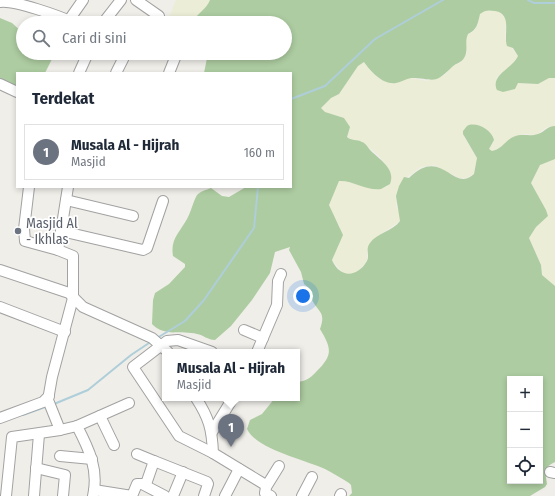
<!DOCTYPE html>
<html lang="id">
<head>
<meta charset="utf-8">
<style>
	body { margin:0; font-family:"Fira Sans Condensed",sans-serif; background:#f2f2f3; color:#1f2937 }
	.controls { position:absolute; right:12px; bottom:12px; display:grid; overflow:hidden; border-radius:0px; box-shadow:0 2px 6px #0003 }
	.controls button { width:36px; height:36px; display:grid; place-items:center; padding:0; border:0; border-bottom:1px solid #e0e1e3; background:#fff; color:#1f2937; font:20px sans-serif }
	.you { position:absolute; left:303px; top:296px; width:14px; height:14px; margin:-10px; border:3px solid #fff; border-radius:50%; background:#1a73e8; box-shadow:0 0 0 6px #1a73e833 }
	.badge { display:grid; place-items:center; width:26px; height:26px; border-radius:50%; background:#db2777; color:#fff; font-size:13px; font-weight:700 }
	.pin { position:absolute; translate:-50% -33px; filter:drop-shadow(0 1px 2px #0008) }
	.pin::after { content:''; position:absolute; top:21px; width:14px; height:12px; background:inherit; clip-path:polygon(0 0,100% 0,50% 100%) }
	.popup { position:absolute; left:162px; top:349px; width:138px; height:52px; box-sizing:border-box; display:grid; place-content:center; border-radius:0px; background:#fff; filter:drop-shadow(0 1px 3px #0005); font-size:13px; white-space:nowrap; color:#747a83 }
	.popup b { font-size:15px; color:#1f2937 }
	.popup::after { content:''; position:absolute; left:50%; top:100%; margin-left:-8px; border:8px solid transparent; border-top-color:#fff }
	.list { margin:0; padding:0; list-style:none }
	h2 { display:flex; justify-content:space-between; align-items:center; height:52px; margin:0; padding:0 16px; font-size:17px }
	h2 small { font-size:13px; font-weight:400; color:#747a83 }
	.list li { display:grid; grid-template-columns:26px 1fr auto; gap:12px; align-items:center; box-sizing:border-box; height:56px; margin:0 8px 8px; padding:0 8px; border:1px solid #e0e1e3; border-radius:0px }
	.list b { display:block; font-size:15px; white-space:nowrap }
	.list p { margin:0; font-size:13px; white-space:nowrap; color:#747a83 }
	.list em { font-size:13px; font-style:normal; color:#747a83 }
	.icon { flex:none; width:22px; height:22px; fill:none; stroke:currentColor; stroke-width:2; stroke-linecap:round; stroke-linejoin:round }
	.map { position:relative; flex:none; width:555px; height:496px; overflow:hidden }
	.search { position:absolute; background:#fff; box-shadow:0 2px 6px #0003; left:16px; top:16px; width:276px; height:44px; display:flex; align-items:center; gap:10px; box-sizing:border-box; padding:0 14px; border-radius:22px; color:#747a83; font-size:15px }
	.panel { position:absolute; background:#fff; box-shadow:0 2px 6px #0003; left:16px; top:72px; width:276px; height:116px; border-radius:0px }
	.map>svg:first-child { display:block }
</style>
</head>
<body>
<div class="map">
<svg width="555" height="496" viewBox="0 0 555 496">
	<rect width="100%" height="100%" fill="#f0eee9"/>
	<g fill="#ebedd6">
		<path d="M176,0h34l-3,7 -12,10 -3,6h-25z"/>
		<path d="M485,10l13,1 5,4 3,5 -1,19 13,17 -7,10 -15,12 7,14 12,-3 3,-6 20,1 11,-6h6v48l-8,1 -11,8 -10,-1 -12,3 -16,12 -6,2 -3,-2 5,-9 -5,-8 -16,-8 -9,5v8l13,21 -3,16 -8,4h-7l-25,-13 -13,2 -18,13 -4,6 -3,20 4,9v6l-25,17 -8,14v9l-9,11 -6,3 -9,-2 -11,-13 3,-10 3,-2 2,-22 -8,-11 -3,-10 5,-15 5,-9h10l2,2 36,4 4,-10 -3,-9 -8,-11 -17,-15 -14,-3 -2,-2 2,-7 -5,-12 -19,-6 -4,-4 10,-10 8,-4 19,-28 6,-4 6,8 11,10 29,-2 17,3 18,-6 8,-10 7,-2 7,-10 -2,-12 3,-7 5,-2 4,-6 3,-12z"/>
		<path d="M555,159v127l-13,-11 -1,-10 -12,-27 7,-11 12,-11 -2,-6 -15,-27 9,-18z"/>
	</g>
	<g fill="#adcca1" fill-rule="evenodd">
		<path d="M210,0h345v78h-6l-11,6 -20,-1 -3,6 -12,3 -6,-2c-7,-15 15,-21 21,-34l-5,-8 -6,-2c-4,-12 6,-32 -12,-35 -7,-1 -10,-1 -15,3 -2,9 -3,16 -12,20 -4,8 1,17 -4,24 -3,5 -8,5 -12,9 -19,19 -18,11 -41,11 -5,1 -10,4 -15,5 -13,2 -25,-11 -32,-21l-6,4 -19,28 -8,4 -10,10 4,4 19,6 6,9 -3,10c4,4 10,2 15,5 4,1 6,6 9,9 9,9 25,18 19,33l-9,5c-15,2 -28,-9 -42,-8l-10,24 14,30 -11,25c8,19 26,17 35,1 3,-6 -2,-12 3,-18 7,-10 23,-12 30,-22l-4,-25 3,-10 5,-9 5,1c33,-33 44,16 65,-4l3,-16 -14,-24v-3l4,-5c9,-5 25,4 27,14l-5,9 3,2c9,-1 13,-10 21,-14 9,-4 17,0 25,-3 7,-2 9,-8 17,-8v33l-15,6 -9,18 15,27 2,6 -12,11 -7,11 12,27 1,10 13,11v176c-11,5 -10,10 -8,22l-2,3 -15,9h-181l3,-3 -1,-8 -2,-2c-8,-5 -16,-10 -24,-14 -20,-9 -69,-20 -78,-40l3,-9 12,-6 13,-16h22v-16c9,-1 12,-3 19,-10 17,-17 16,-23 4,-43 6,-17 -1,-16 -8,-29 -2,-3 -3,-8 -3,-12l-5,-4 -3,-12 -12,-22 1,-3 -15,5 -5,21 -18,27 -21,26 -16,14c-7,0 -12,-5 -18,-6 -15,-4 -33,3 -45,-10l1,-24 2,-7 14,-9 16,-17v-3l-12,-8c-3,-17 7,-24 14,-37 4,-7 6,-17 10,-24 4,-4 9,-5 14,-7l11,8 7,1 17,-10h45v-114h-87l4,-20h77v-30h-93c5,-10 14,-13 18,-23zM510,379h30v102h-30z"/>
		<path d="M0,18l12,5 11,10v20h32l-10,20h-28v15l-17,-7z"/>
	</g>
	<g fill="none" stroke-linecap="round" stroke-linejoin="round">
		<g stroke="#aeceda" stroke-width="2">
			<path d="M528,0l6,3h21"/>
			<path d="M291,99l34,-13 50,-47 68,-39"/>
			<path d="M157,338l28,-17 19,-21 50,-72 4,-41"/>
			<path d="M54,404l34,-14 43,-35 21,-14"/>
			<path d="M23,415l25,-9"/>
		</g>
		<g stroke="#a2a2a2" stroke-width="12">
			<g id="minor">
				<path d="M136,0l23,16"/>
				<path d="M0,2c15,-2 59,14 75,21"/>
				<path d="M69,20l14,-20"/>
				<path d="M103,23l18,-23"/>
				<path d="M79,73l9,-20"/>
				<path d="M116,73l10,-20"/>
				<path d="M169,73l8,-20"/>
				<path d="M0,84l17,8"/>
				<path d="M29,187l-5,42 1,12 33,9"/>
				<path d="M68,187l-10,63 15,6v42l-21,79 -4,23 12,30 17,-4c12,23 22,44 16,70"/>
				<path d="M66,200l67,16"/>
				<path d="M61,231l82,19 4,-2 16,-47"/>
				<path d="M0,270l69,23 14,14 69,31 16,14"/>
				<path d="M0,307l65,25"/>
				<path d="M244,330l19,8"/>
				<path d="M212,352l-34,-12 -11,1 -34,26 46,69 34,17"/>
				<path d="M257,352l20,-47 1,-24 3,-7"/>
				<path d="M196,398c13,20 16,31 17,55l51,31 2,3 -1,6 6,3"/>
				<path d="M100,416l14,29"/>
				<path d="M0,418l43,-16 6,-6"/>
				<path d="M77,426l52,-23"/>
				<path d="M212,432l21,-34"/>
				<path d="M60,456l32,3"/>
				<path d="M154,461l53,21 1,2 -4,12"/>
				<path d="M36,468l29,7 -2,21"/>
				<path d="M550,472l5,1"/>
				<path d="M144,485l21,11"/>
				<path d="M266,487l13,-21"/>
				<path d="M94,490l38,6 5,-12h9l8,-23 -17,-7"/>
				<path d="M6,496l6,-59 48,-7"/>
				<path d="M34,496l5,-62"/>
				<path d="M173,496l10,-24"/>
				<path d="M225,496l14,-27"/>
				<path d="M302,496l10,-19"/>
				<path d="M340,496l1,-2"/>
			</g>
		</g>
		<use href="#minor" stroke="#fff" stroke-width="10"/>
	</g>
	<circle fill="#6b7280" stroke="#fff" stroke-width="1.5" cx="18" cy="231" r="4"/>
	<g text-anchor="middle" stroke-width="3.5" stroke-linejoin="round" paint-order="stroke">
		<g font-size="14" fill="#5b616d" stroke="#fff" text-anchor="start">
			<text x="26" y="228">Masjid Al<tspan x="26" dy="16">- Ikhlas</tspan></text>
		</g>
	</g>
</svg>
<div class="controls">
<button>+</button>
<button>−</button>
<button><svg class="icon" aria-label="locate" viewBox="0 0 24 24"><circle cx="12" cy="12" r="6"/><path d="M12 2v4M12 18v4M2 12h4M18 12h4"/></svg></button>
</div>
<div class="you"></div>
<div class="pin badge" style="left:231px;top:447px;background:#6b7280">1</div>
<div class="popup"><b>Musala Al - Hijrah</b>Masjid</div>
<div class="search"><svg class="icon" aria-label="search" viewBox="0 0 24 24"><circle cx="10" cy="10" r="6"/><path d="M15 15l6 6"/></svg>Cari di sini</div>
<section class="panel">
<h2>Terdekat<small></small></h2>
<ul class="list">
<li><span class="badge" style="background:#6b7280">1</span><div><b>Musala Al - Hijrah</b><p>Masjid</p></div><em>160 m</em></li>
</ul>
</section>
</div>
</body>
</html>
